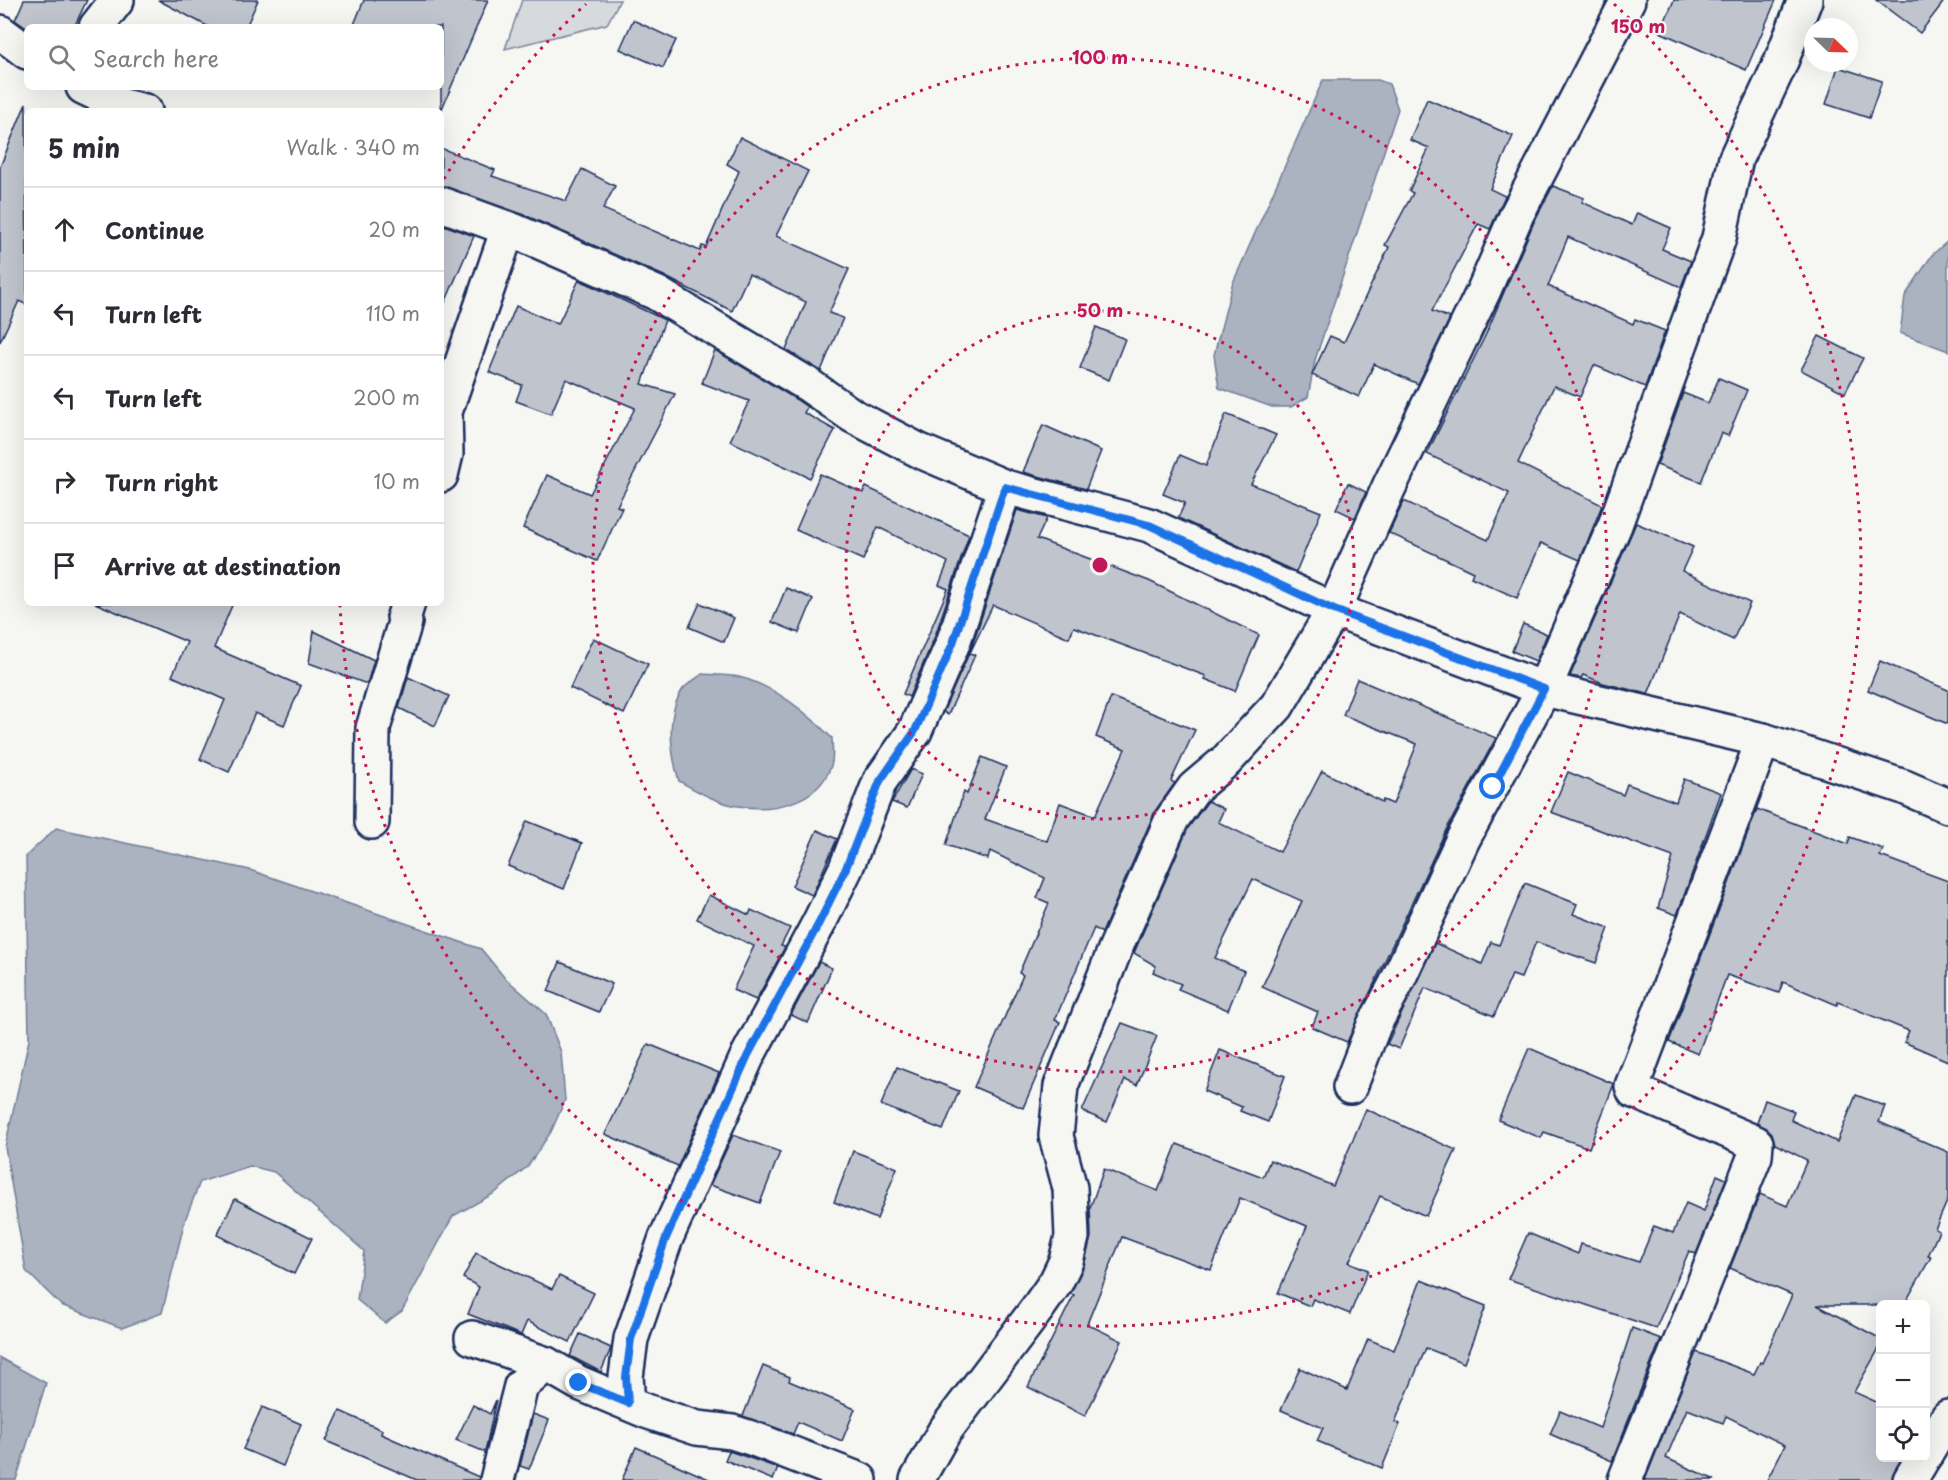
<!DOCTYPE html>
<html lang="en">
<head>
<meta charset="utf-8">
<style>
	body { margin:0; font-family:"Playpen Sans",sans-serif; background:#f2f2f3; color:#2b2b33 }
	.controls { position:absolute; right:18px; bottom:18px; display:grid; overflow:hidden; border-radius:9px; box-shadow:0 6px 24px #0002 }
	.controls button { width:54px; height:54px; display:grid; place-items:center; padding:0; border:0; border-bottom:2px solid #e1e1e2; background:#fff; color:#2b2b33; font:30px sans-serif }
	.compass { position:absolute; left:1804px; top:18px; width:54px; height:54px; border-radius:50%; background:#fff; box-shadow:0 6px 24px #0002; rotate:113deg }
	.stop { position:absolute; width:18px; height:18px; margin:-14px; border:4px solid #1a73e8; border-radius:50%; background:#fff }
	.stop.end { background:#1a73e8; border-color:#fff; box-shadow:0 2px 6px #0008 }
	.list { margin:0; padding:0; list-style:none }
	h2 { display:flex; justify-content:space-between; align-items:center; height:78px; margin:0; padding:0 24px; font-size:26px }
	h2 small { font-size:20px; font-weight:400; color:#7c7c81 }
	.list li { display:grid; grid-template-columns:39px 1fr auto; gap:18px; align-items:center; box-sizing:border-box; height:84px; padding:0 24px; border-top:2px solid #e1e1e2 }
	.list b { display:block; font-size:22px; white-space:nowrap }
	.list em { font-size:20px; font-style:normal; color:#7c7c81 }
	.icon { flex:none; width:33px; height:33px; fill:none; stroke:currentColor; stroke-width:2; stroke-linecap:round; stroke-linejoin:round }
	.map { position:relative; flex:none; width:1948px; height:1480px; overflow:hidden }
	.search { position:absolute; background:#fff; box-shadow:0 6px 24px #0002; left:24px; top:24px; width:420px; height:66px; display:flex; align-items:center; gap:15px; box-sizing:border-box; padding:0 21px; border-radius:9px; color:#7c7c81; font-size:22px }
	.panel { position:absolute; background:#fff; box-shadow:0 6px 24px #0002; left:24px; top:108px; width:420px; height:498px; border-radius:9px }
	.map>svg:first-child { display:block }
</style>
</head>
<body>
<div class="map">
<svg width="1948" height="1480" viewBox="0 0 1948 1480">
	<rect width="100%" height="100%" fill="#f6f6f2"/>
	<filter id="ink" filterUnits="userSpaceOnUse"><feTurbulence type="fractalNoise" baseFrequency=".0167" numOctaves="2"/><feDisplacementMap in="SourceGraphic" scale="12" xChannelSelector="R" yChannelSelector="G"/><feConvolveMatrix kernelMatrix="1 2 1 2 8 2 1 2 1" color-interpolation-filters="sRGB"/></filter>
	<g filter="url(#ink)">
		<path fill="#d6d9dd" stroke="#78849e" stroke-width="1.5" d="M522,0h98l-13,24 -102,25z"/>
		<g fill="#abb2c0" stroke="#717e99" stroke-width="1.5">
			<path d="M1323,80h55l11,4 9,25 -83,251 -7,37 -17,10h-19l-53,-19 -5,-33 18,-70z"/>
			<path d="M1948,241v110l-48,-18 5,-37 27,-41z"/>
			<path d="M702,674c12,1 25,1 37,3 36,9 67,35 93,61 0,8 2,20 -1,28 -13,37 -58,46 -93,40 -21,-3 -41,-15 -59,-25 -8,-27 -14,-66 4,-92 4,-5 13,-10 19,-15z"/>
			<path d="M56,828l194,42 231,79 23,28 42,37 15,38 4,48 -14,32 -23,34 -33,27 -42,23 -51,95 -17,12 -28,-23 7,-49 -90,-79 -24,-6 -50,16 -15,38 -23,93 -40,15 -61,-23 -35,-34 -21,-124 24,-107 -3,-184z"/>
			<path d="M0,1358l46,25 -30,97h-16z"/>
		</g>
		<g fill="#c0c4cd" stroke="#1b2f5e" stroke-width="1.5">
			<path d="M24,0h63l-13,27h-49l-10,-7z"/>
			<path d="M158,0h100l-12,27h-37z"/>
			<path d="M364,0h124l-47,111v-84h-88z"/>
			<path d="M1674,0h102l-30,70 -86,-38z"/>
			<path d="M1876,0h69l-25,33z"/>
			<path d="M633,20l43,20 -13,28 -43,-19z"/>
			<path d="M1838,67l44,14 -13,37 -43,-14z"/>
			<path d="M1427,99l86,37 -23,53 15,7 -15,33 -12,-5 -46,87 18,7 -32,66 -44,-20 -15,33 -47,-22 18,-39 14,6 45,-95 -4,-2 28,-52 -4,-2 20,-43 -19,-8z"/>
			<path d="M26,103l1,202 -8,-4 -19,41v-175z"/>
			<path d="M740,137l68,34 -32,65 73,33 -20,44 14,5 -22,53 -35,-21 20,-48 -57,-28 -17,37 -68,-35 -142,-62 -81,-28v-38l54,22 -3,6 74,25 16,-32 33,17 -12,23 97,42 2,-5 4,1 33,-76 -12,-7z"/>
			<path d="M1553,186l31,12 -2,4 50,23 5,-12 34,15 -9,21 29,12 -10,26 -113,-50 -20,49 85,38 2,-5 30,12 -20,56 -51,-22 -14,32 -26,-11 -36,77 84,42 -22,55 -39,-17 -24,55 -46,-21 2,-5 -84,-39 15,-32 84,39 21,-47 -82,-39 59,-120 48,-112z"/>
			<path d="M441,224l33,12 -33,76z"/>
			<path d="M579,280l86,40 -23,64 33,10 -58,112 5,2 -25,53 -74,-33 24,-53 43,19 45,-86 -69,-29 -15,35 -35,-13 6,-16 -33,-13 27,-66 42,18z"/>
			<path d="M1096,327l29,12 -16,41 -29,-12z"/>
			<path d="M1819,336l44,22 -18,35 -44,-23z"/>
			<path d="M715,350l82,50 10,7 -3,6 31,17 -25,48 -80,-37 19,-40 -47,-18z"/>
			<path d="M1719,378l28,12 -19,46 -7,-3 -20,49 -44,-17 26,-72 25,10z"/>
			<path d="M1226,414l50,21 -25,49 70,28 -25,60 -118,-54 7,-15 -22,-9 17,-39 26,11z"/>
			<path d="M1043,425l58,26 -15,38 -63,-17z"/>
			<path d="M820,474l43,19 3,-6 103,48 -34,101 -26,61 -6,-3 45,-105 -9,-4 9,-23 -70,-35 -15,33 -67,-30z"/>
			<path d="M1348,483l18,9 -11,26 -19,-9z"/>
			<path d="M1017,510l30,8 -10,21 112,42 110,54 -24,56 -30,-12 1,-3 -132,-49 -5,11 -76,-33 -23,48 5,2 -27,60 -5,-3 28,-63z"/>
			<path d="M1636,523l57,24 -11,24 68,32 -17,37 -53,-26 -32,80 -45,-11 -20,-8 -2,3 -11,-2z"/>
			<path d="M786,588l27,11 -14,34 -27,-11z"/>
			<path d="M95,603h138l-19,45 87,38 -17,39 -29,-12 -26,59 -29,-13 25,-59 -53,-24 15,-34z"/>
			<path d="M700,603l34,15 -10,24 -35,-15z"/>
			<path d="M1523,624l24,10 -11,27 -24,-10z"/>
			<path d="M314,631l60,29 -7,24 -58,-21z"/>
			<path d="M593,638l55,26 -24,50 -54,-26z"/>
			<path d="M1880,661l68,29v34l-80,-34z"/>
			<path d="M408,677l41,19 -14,30 -36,-18z"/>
			<path d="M1357,679l139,59 -51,94 -98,210 -35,-15 6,-15 -56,-25 40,-86 -49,-22 -38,79 29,13 -16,39 -50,-21 3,-5 -28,-12 3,-6 -22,-13 54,-125 20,-27 16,8 -6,13 62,30 42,-81 60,31 1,-2 10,4 24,-60 -74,-29z"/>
			<path d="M1111,697l84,33 -24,51 4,2 -20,28 -53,122 -8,-5 -39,92 5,2 -37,86 -49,-21 49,-112 -4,-2 30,-70 -12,-5 8,-20 -55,-27 -2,8 -42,-14 18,-53 3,2 15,-37 24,10 -21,52 62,22 13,-38 35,13 30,-67 -29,-12z"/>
			<path d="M911,769l11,5 -15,34 -15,-6z"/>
			<path d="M1568,772l55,23 4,-11 49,18 8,-23 37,14 -44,122 -19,-7 15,-51 -122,-45z"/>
			<path d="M1757,809l91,35 2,-7 33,12 -3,7 68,25v180l-44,-19 5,-11 -71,-29 -1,3 -54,-23 -4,11 -52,-18 -29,79 -29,-12z"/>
			<path d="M527,821l55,22 -18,46 -56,-23z"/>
			<path d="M817,830l20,9 -25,56 -20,-9z"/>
			<path d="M1525,883l52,21 -4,10 36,14 -13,35 -60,-21 -15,36 -9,-3 -18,41 -69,-28 -26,61 -12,-5 48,-101 47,21 9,-22 8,3z"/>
			<path d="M709,895l40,20 2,-5 39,18 -9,18 4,1 -29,53 -23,-10 21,-44 -57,-27z"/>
			<path d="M560,962l52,22 -13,28 -51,-21z"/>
			<path d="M819,962l13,6 -24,55 -17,-8z"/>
			<path d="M1122,1023l35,13 -20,49 -12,-5 -18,42 -25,-11z"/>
			<path d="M648,1044l71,29 -41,93 -73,-32z"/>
			<path d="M1529,1048l85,36 -25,64 -45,-16 -3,6 -43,-18z"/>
			<path d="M1220,1050l65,26 -17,46 -28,-11 2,-4 -38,-16z"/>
			<path d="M897,1067l62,24 -16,39 -62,-25z"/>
			<path d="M1856,1095l29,11 -6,16 69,30v47l-13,30 4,2 -11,25 3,1 -27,48h-87l64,34v6l-27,47 27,12v54h21l-11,22h-124l18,-35 -59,-29 -3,7 -36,-14 -21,49 49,22h-70l51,-128 58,22 6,-12 2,1 30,-68 -62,-27 30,-74 27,12 20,-46 -32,-16 -3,-11 -15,-10 8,-23 29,11 -3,9 46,22z"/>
			<path d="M1366,1109l90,41 -30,66 -46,-20 -31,66 19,8 -18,44 -37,-15 -3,7 -32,-13 29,-67 -67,-28 -29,72 -89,-33 -35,87 35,17 -37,75 -57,-29 46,-92 -4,-1 14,-28 7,-29 -1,-29 14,-39 54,22 19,-47 86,33 7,-17 63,26z"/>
			<path d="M733,1135l47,17 -20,51 -50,-18z"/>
			<path d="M853,1151l44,17 -20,51 -43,-17z"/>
			<path d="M1717,1175l9,4 -30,75 -7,-3 -33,77 -148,-49 20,-46 50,21 3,-10 58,18 15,-36 19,7 13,-30 18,8z"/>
			<path d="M235,1199l77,39 -18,36 -77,-39z"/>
			<path d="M476,1253l76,36 7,-13 35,17 -24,49 -43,-21 -6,14 -53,-21 11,-27 -16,-9z"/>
			<path d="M1421,1280l65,26 -22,57 -38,-15 -31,74 5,2 -18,44 -65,-27 6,-13 -42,-18 19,-42 47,22 21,-51 26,11z"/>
			<path d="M1632,1328l29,11 -49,122 -62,-27 10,-23 40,17z"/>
			<path d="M580,1334l31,14 -10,24 -31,-16z"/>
			<path d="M763,1366l27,11 -1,4 66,28 -13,32 -44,-19 -5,12 -50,-18z"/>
			<path d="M496,1400l-11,52 -29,-12 17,-35 17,9z"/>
			<path d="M262,1407l39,17 -18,42 -40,-17z"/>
			<path d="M340,1411l42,19 -1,4 98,43v3h-62l-91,-39z"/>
			<path d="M533,1414l16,6 -20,49 -9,-3z"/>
			<path d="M636,1447l75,33h-89z"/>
			<path d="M729,1451l49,17 -5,12 -48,-20z"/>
		</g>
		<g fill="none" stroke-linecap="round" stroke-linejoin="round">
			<g stroke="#1b2f5e" stroke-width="38">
				<g id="street">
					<path d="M96,27l21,-27"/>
					<path d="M0,32l27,20"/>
					<path d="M83,87l40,19 22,5"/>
					<path d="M441,204l74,27 141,62 151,91 46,32 67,35 85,36 144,38 185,85 210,79 219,51 141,47 44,19"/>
					<path d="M441,475l5,-21 -1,-42 63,-183"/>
					<path d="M372,822l1,-94 32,-106 -1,-6 4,-13"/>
					<path d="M1350,1087l24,-62 22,-41 66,-143 82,-152 71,-164 104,-287 17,-80 44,-94 25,-64"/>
					<path d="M472,1338l74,26 33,19 67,28 51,17 35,4 22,7 106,41"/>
					<path d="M628,1403l-2,-26 5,-38 35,-101 82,-183 71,-132 27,-55 34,-87 35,-50 38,-88 52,-156"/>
					<path d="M1926,1454l22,-37"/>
					<path d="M497,1480l24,-94 25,-22"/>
					<path d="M917,1480l27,-48 93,-123 19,-27 10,-21 6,-24 -2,-49 -14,-52 5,-50 55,-139 56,-128 22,-31 32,-27 51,-55 57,-96 55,-123 95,-197 33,-76 111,-214"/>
					<path d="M1625,1480l130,-324 1,-13 -122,-52 -2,-5 131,-346"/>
					<path d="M1910,1480l13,-22"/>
				</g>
			</g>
			<use href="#street" stroke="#f6f6f2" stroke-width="33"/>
		</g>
	</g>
	<g fill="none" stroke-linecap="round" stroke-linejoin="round" filter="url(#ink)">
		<path stroke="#1a73e8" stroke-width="8" d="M579,1383l49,20 -2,-26 5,-38 35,-101 82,-183 71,-132 27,-55 34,-87 35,-50 38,-88 52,-156 144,38 185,85 210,79 -51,98"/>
	</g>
	<g fill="none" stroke="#c2185b" stroke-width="3" stroke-dasharray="3 6">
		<circle cx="1100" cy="565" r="254"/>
		<circle cx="1100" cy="565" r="507"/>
		<path d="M444 179A761 761 0 0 1 586 4M1614 4A761 761 0 1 1 340 605"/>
	</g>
	<circle cx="1100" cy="565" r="9" fill="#c2185b" stroke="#f6f6f2" stroke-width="3"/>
	<g font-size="18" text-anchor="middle" font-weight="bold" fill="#c2185b" stroke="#f6f6f2" stroke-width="4.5" stroke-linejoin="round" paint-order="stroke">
		<text x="1638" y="33">150 m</text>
		<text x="1100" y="64">100 m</text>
		<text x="1100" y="317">50 m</text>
	</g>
</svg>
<div class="controls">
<button>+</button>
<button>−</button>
<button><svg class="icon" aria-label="locate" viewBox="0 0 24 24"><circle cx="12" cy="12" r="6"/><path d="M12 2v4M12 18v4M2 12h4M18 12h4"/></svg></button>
</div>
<svg class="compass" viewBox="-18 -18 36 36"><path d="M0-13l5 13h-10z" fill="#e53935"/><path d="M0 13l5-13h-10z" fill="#7c7c81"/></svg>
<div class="stop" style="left:1493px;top:787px"></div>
<div class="stop end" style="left:579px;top:1383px"></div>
<div class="search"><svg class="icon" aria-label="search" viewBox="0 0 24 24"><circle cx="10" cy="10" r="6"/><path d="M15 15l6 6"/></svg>Search here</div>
<section class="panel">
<h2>5 min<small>Walk · 340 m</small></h2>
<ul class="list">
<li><svg class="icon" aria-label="ahead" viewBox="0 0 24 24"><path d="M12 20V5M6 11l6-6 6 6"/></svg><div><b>Continue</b></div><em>20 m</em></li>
<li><svg class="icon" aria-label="left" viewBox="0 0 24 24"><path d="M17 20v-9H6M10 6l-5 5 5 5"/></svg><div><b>Turn left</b></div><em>110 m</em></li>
<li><svg class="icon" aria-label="left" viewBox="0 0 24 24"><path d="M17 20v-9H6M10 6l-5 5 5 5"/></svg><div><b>Turn left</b></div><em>200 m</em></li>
<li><svg class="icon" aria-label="right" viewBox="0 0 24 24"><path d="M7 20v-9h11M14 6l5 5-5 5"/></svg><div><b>Turn right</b></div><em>10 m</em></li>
<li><svg class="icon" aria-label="arrive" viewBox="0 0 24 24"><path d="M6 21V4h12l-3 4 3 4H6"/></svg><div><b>Arrive at destination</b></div></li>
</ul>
</section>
</div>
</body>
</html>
